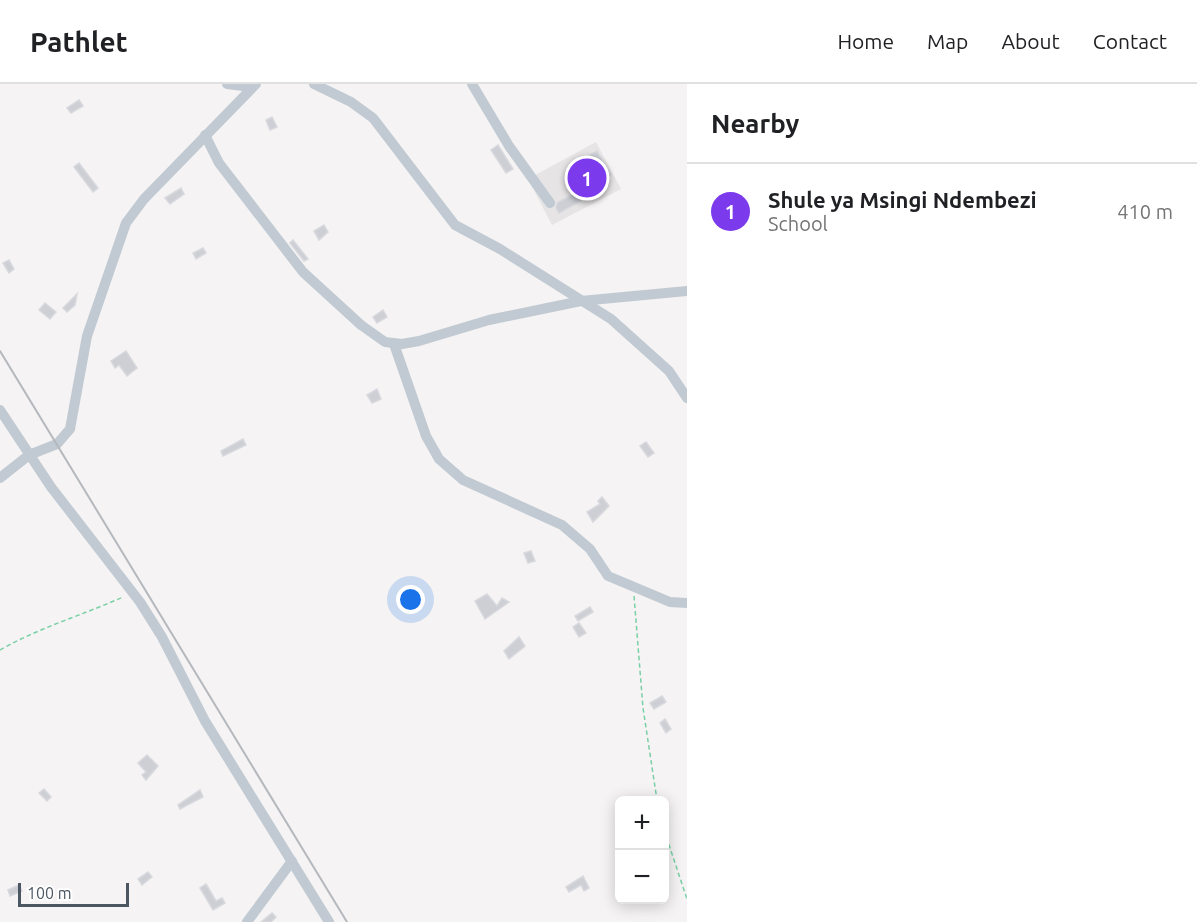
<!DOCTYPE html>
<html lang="en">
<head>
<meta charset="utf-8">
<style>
	body { margin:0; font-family:Ubuntu,sans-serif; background:#f2f2f2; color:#202124 }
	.controls { position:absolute; right:18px; bottom:18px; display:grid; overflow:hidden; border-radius:9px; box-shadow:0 3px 15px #0003 }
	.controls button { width:54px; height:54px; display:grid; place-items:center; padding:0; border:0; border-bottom:2px solid #e0e0e0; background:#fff; color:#202124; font:30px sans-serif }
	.scale { position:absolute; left:18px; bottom:15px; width:111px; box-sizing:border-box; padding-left:6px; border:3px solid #4a5661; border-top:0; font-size:16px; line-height:21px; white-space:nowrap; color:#4a5661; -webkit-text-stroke:4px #fff; paint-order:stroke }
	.you { position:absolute; left:411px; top:516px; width:21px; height:21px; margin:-15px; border:4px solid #fff; border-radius:50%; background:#1a73e8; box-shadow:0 0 0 9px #1a73e833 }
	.badge { display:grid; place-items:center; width:39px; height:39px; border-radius:50%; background:#7c3aed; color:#fff; font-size:20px; font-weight:700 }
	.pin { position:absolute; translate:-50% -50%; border:3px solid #fff; box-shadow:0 2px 6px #0006 }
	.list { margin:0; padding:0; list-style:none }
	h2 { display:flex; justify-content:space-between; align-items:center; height:78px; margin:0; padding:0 24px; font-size:26px }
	h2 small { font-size:20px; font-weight:400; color:#757577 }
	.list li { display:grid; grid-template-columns:39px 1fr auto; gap:18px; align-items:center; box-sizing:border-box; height:96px; padding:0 24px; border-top:2px solid #e0e0e0 }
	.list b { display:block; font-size:22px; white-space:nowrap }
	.list p { margin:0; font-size:20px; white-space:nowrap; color:#757577 }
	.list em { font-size:20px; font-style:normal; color:#757577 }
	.map { position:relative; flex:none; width:687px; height:838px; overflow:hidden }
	header { display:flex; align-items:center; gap:36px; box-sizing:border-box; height:84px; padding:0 30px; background:#fff; border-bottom:2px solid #e0e0e0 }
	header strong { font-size:28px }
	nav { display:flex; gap:33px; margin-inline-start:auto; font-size:21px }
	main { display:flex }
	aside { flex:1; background:#fff }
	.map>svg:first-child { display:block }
</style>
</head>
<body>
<header>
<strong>Pathlet</strong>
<nav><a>Home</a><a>Map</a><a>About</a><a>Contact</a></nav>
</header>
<main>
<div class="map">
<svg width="687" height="838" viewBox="0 0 687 838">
	<rect width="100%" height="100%" fill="#f5f3f3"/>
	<path fill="#e6e4e5" d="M596,58l25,47 -69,36 -24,-46z"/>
	<g fill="#cdcfd5" stroke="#d7d9de" stroke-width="1.5">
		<path d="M79,16l4,6 -12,7 -4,-5z"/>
		<path d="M272,33l5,10 -7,3 -4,-10z"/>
		<path d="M498,61l15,24 -7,4 -15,-23z"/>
		<path d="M597,67l14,24 -9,5 -14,-24z"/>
		<path d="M79,79l19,25 -5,4 -19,-25z"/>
		<path d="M587,102l5,9 -33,18 -3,-5 1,-5z"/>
		<path d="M181,104l3,6 -14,10 -5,-6z"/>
		<path d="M324,141l4,7 -9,8 -5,-9z"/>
		<path d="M293,156l15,19 -4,2 -14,-18z"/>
		<path d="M203,164l3,5 -10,6 -3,-6z"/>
		<path d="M9,176l5,9 -5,4 -6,-10z"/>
		<path d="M77,210l-2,11 -8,7 -4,-4z"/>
		<path d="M45,219l11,9 -6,7 -11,-9z"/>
		<path d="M383,226l4,7 -10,6 -4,-6z"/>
		<path d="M126,267l11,17 -10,8 -8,-11 -4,3 -4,-7z"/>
		<path d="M377,305l4,10 -9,4 -5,-8z"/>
		<path d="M243,355l3,6 -23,11 -2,-5z"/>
		<path d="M646,358l8,11 -6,4 -8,-11z"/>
		<path d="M602,413l7,9 -16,16 -6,-10 13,-8 -2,-3z"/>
		<path d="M531,467l4,10 -7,2 -4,-10z"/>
		<path d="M487,510l10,12 5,-8 7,4 -24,17 -10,-18z"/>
		<path d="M590,523l3,5 -15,9 -3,-5z"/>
		<path d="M579,539l7,10 -7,4 -6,-10z"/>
		<path d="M519,553l6,9 -16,13 -5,-8z"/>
		<path d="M662,612l4,6 -12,7 -4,-6z"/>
		<path d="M665,635l6,10 -5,4 -6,-10z"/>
		<path d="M147,671l11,11 -12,14 -4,-5 4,-3 -8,-9z"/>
		<path d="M44,705l7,8 -4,4 -8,-8z"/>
		<path d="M200,706l3,7 -23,12 -2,-4z"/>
		<path d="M148,788l4,5 -10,8 -4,-6z"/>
		<path d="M583,792l6,12 -5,3 -3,-6 -12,7 -3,-5z"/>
		<path d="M206,800l10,17 6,-3 3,5 -12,7 -13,-22z"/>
		<path d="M19,801l3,6 -12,5 -2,-6z"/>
		<path d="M272,829l4,4 -5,5h-10z"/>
	</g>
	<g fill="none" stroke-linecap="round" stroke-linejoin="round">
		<g stroke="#7ad0a6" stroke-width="1.5" stroke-dasharray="4.5 3" stroke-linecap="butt">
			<path d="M634,512l9,112 14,92"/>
			<path d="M0,566c38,-22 83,-35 123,-53"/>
			<path d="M664,746l23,69"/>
		</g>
		<g stroke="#c1cad2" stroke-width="10">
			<path d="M227,0l24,3"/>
			<path d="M314,0l37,18 22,16 82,107 45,24 111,70 58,52 18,27"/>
			<path d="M472,0l37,62 41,57"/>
			<path d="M205,51l14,28 84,109 58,53 24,17 17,2 17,-3 70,-21 92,-19 106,-10"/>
			<path d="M394,260l32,92 13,23 24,21 99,45 28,24 18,27 62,26 17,1"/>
			<path d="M0,326l51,77 89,115 22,35 43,84 124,201"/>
			<path d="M0,394l29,-23 28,-11 13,-15 17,-93 39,-113 18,-24 112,-115"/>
			<path d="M247,838l45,-61"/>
		</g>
		<path stroke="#b5b8bd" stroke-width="2" d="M0,267l347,571"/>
	</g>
</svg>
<div class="controls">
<button>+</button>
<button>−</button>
</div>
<div class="scale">100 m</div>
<div class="you"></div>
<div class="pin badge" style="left:587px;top:94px">1</div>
</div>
<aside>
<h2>Nearby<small></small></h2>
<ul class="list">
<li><span class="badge">1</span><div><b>Shule ya Msingi Ndembezi</b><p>School</p></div><em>410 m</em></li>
</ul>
</aside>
</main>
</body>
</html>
